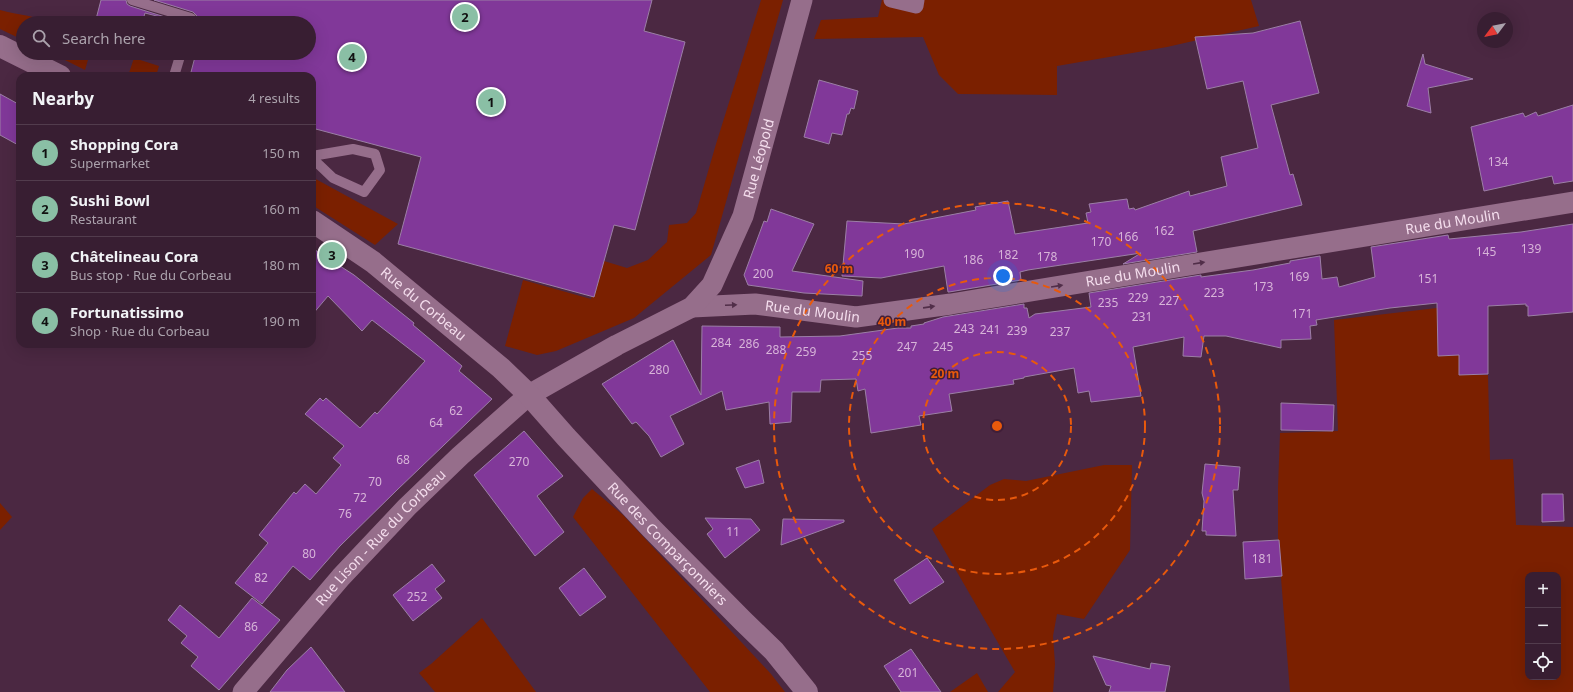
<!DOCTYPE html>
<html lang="en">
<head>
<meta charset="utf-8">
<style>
	body { margin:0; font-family:"Noto Sans",sans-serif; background:#3f273a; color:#f1f3f6 }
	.controls { position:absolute; right:12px; bottom:12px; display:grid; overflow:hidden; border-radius:8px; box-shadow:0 4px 16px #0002 }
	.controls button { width:36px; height:36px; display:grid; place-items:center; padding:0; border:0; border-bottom:1px solid #523c4d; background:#381e32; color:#f1f3f6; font:20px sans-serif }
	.compass { position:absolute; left:1477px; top:12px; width:36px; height:36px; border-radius:50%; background:#381e32; box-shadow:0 4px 16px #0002; rotate:238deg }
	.you { position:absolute; left:1003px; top:276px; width:14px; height:14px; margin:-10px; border:3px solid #fff; border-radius:50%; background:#1a73e8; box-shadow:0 0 0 6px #1a73e833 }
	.badge { display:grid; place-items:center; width:26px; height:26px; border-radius:50%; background:#8abfa5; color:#111; font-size:13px; font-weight:700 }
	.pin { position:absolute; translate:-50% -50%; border:2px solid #fff; box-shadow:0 1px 4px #0006 }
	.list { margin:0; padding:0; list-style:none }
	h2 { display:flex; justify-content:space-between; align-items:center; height:52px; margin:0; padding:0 16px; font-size:17px }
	h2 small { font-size:13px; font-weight:400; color:#aba2ac }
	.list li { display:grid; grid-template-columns:26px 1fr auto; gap:12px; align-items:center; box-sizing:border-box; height:56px; padding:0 16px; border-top:1px solid #523c4d }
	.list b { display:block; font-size:15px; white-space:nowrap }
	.list p { margin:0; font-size:13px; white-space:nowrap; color:#aba2ac }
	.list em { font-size:13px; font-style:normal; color:#aba2ac }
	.icon { flex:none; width:22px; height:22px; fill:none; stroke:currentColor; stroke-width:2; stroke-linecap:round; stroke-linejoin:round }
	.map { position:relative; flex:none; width:1573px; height:692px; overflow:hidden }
	.search { position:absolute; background:#381e32; box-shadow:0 4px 16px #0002; left:16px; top:16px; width:300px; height:44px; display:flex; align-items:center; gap:10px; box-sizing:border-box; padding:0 14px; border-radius:22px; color:#aba2ac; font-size:15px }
	.panel { position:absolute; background:#381e32; box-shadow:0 4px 16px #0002; left:16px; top:72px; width:300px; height:276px; border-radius:12px }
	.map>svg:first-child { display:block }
</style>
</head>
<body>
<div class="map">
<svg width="1573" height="692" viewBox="0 0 1573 692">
	<rect width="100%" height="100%" fill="#4b2842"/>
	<g fill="#7b2000" fill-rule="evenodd">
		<path d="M761,0h22l-72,255 -77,63 -78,33 -19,4 -32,-9 18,-66 68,19 13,-38 23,7 21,-8 19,-18 2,-17 18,-2 9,-10 20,-69z"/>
		<path d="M882,0h369l8,26 -92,21 -110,19v29l-99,-1 -19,-19 -16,-38 -109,2 7,-19 57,-3z"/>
		<path d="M0,10c18,5 37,6 54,13h-31v17l-23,-11z"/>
		<path d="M51,53h39l-5,17z"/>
		<path d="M134,58l25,8 -3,10h-28z"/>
		<path d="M312,177l86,47 -23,21 -63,-40z"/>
		<path d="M1454,306l5,19v50h29l2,85 23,-1 3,66 57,2v165h-283l-12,-152v-52l2,-55 58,-2 -4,-111zM1528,575h30v102h-30z"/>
		<path d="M1104,465h28l-2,85 -46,69 -27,-5 -4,22 2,28 -2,28h-55l17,-20 -83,-143 58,-44 14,-6 22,2z"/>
		<path d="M592,489l31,26 148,159 14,18h-75l-137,-175 10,-19z"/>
		<path d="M0,503l12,14 -12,13z"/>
		<path d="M482,618l54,74h-101l-16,-19 12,-9z"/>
		<path d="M977,673l11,19h-38z"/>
	</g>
	<g fill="#813899" stroke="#9c7fa6">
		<path d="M101,0h25l1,4 3,2 54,17 -39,-10 -3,10h-47z"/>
		<path d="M154,0h498l-8,31 41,11 -50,188 -21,-5 -20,72 -196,-53 23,-87 -109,-29v-52h-122l6,-23h113v-30h-112v-7l-4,-4z"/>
		<path d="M1300,21l19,72 -48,12 19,70 3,-1 9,31 -109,26 4,21 -74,12 18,-11 -113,17 -8,2 1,8 -72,12h-1l-4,-26 -63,12 -39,-2 5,-55 57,3 72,-14 -1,-3 33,-6 7,33 73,-11 -2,-10 5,-1 -2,-8 38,-5 2,10 5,-1 1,2 54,-19 1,5 37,-10 -6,-29 37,-9 -15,-67 -36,8 -12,-52 58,-4z"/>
		<path d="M1423,54l2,10 48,15 -45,9 3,25 -24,-7z"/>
		<path d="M819,80l39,11 -4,18 -3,-1 -2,6h-2l-5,21 -10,-2 -3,11 -25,-7z"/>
		<path d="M0,94l20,11v41l-20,-11z"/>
		<path d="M1573,105v76l-19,3 -2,-8 -68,15 -13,-64 52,-14 2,4 11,-5 2,4z"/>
		<path d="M771,209l43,15 -22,47 71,10 -1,15 -58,-3 -56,-8 -4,-10 20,-54 3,1z"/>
		<path d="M1573,224v88l-45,4v-10h-2v-2l-38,2v68l-29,1v-20l-21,1 -1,-53 -47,5 -74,12 1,5 -7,1 1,13 -30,1v8l-55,-12h-22l-3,21 -18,-1 1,-19 -51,10 8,49 -50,6 -2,-11 -11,2 -4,-25 -50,9v1l-11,2 1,4 -65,10 3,17 -33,5 2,9 -50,8 -6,-44 -7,2 -2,-12 -35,1 -1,12h-28l-1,30 -21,2 -1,-22 -43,8 -4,-19 -52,25 14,28 -23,13 -12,-21 -13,-14 -4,2 -30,-40 71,-44 28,55 1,-69 78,1v10l60,-1 58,-8h13v-2l13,-2v-1l19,-6 81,-13v4h3l2,10 6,-4 56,-7 -2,-14 112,-18v2l52,-7 37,-7v-2l30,-5 2,23 15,-2 2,10 36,-10 -4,-30 77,-12 1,4 72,-7z"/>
		<path d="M312,248l42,27 60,48 -1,2 49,41 -3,5 33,28 -95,91 -57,56 -30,34 -17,-14 -31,38 -27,-21 33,-40 -9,-8 35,-43 2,2 9,-10 11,10 25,-29 -8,-7 11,-12 -39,-32 15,-16 3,3 3,-3 34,30 15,-16 2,2 48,-53 -53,-41 -10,11 -34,-35 -16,19z"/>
		<path d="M1281,403l53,2 -1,26 -52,-1z"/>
		<path d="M524,431l39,45 -26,20 27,36 -29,24 -61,-81z"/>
		<path d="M759,460l5,23 -19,5 -9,-20z"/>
		<path d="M1205,464l35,3 -2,23h-5l3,46 -30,-1v-4h-4l2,-30 -2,-8z"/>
		<path d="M1542,494h21l1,27 -22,1z"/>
		<path d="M705,518l46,1 9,11 -35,28 -18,-24 6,-5z"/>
		<path d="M783,519l61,1v2l-63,23z"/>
		<path d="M1279,540l3,36 -37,3 -2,-37z"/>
		<path d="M927,558l17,24 -34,22 -16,-24z"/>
		<path d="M432,564l13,17 -10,8 7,9 -29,23 -20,-26z"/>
		<path d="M584,568l22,29 -26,19 -21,-28z"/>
		<path d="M252,598l28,22 -61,70 -28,-24 7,-9 -17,-14 6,-7 -19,-16 12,-15 39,33z"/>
		<path d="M311,647l34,45h-75l17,-22z"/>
		<path d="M911,649l30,43h-40l-17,-26z"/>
		<path d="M1093,656l57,13 1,-6 19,3 -5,26h-56l2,-6 -5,-1z"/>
	</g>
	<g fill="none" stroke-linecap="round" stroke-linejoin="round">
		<g stroke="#966e8b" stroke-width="10">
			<path d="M132,0l59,18 -1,5"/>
			<path d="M174,76l7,-23"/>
			<path d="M312,156l41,-7 22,5 5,16 -16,22 -31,-14 -21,-20"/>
		</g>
		<path stroke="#966e8b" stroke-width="15" d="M891,0l25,6 1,-6"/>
		<g stroke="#966e8b" stroke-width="21">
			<path id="s1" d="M692,307l63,-3 101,13 95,-13 622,-102"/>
			<path id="s2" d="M243,692l98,-115 66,-70 53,-51 69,-61 88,-50 75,-38 20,-22 31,-69 59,-216"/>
		</g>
		<g stroke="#966e8b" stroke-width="22">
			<path d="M0,46l60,30"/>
			<path id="s3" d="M312,221l61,41 128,106 28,27 37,42 85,91 92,93 31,30 33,41"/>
		</g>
	</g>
	<defs><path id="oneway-solid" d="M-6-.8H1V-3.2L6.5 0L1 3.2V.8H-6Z"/></defs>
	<g fill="#512e49">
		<use href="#oneway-solid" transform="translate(1199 263) rotate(-9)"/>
		<use href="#oneway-solid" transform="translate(1057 286) rotate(-9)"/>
		<use href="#oneway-solid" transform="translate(731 305) rotate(-3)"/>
		<use href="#oneway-solid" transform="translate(929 307) rotate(-8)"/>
	</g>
	<g fill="none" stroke="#e8590c" stroke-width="2" stroke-dasharray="7 5">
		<circle cx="997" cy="426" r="74"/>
		<circle cx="997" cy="426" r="148"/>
		<circle cx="997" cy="426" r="223"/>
	</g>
	<g text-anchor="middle" stroke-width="3" stroke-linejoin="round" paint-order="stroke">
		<g font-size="12" fill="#d7b4d8">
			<text x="1498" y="166">134</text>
			<text x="1164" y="235">162</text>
			<text x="1128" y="241">166</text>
			<text x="1101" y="246">170</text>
			<text x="1531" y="253">139</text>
			<text x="1486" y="256">145</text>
			<text x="914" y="258">190</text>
			<text x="1008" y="259">182</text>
			<text x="1047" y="261">178</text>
			<text x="973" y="264">186</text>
			<text x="763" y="278">200</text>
			<text x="1299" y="281">169</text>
			<text x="1428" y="283">151</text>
			<text x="1263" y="291">173</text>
			<text x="1214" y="297">223</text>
			<text x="1138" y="302">229</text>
			<text x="1169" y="305">227</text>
			<text x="1108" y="307">235</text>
			<text x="1302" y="318">171</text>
			<text x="1142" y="321">231</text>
			<text x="964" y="333">243</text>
			<text x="990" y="334">241</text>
			<text x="1017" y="335">239</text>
			<text x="1060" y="336">237</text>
			<text x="721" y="347">284</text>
			<text x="749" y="348">286</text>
			<text x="907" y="351">247</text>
			<text x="943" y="351">245</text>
			<text x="776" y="354">288</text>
			<text x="806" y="356">259</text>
			<text x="862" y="360">255</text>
			<text x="659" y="374">280</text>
			<text x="456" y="415">62</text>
			<text x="436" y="427">64</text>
			<text x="403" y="464">68</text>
			<text x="519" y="466">270</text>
			<text x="375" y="486">70</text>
			<text x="360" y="502">72</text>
			<text x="345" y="518">76</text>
			<text x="733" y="536">11</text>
			<text x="309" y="558">80</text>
			<text x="1262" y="563">181</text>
			<text x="261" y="582">82</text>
			<text x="417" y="601">252</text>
			<text x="251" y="631">86</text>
			<text x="908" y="677">201</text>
		</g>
		<g font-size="14" fill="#f4dded" stroke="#401e38">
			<text dy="5" stroke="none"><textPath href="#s2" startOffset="763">Rue Léopold</textPath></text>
			<text dy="5" stroke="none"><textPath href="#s1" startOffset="769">Rue du Moulin</textPath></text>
			<text dy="5" stroke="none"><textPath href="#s1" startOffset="445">Rue du Moulin</textPath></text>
			<text dy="5" stroke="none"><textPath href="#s3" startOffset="139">Rue du Corbeau</textPath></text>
			<text dy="5" stroke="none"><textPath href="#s1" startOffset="121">Rue du Moulin</textPath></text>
			<text dy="5" stroke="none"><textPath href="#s2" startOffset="207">Rue Lison - Rue du Corbeau</textPath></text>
			<text dy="5" stroke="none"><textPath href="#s3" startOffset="482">Rue des Comparçonniers</textPath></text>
		</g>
	</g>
	<circle cx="997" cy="426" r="6" fill="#e8590c" stroke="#401e38" stroke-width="2"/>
	<g font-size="12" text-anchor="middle" font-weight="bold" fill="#e8590c" stroke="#401e38" stroke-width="3" stroke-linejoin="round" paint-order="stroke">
		<text x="839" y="273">60 m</text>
		<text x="892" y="326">40 m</text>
		<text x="945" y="378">20 m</text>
	</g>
</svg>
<div class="controls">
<button>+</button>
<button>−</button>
<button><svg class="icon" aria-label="locate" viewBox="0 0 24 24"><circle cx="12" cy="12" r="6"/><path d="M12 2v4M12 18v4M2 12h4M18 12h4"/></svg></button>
</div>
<svg class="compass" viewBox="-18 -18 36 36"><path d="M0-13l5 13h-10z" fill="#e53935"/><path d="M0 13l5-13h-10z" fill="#aba2ac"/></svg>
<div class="you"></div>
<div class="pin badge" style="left:491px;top:102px">1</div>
<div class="pin badge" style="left:465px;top:17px">2</div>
<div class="pin badge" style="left:332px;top:255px">3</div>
<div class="pin badge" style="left:352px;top:57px">4</div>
<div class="search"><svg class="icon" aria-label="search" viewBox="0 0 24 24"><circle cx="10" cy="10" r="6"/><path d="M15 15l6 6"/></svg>Search here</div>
<section class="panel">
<h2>Nearby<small>4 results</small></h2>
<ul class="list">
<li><span class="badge">1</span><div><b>Shopping Cora</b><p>Supermarket</p></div><em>150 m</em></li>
<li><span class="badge">2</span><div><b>Sushi Bowl</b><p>Restaurant</p></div><em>160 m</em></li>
<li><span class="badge">3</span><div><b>Châtelineau Cora</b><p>Bus stop · Rue du Corbeau</p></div><em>180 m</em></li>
<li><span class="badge">4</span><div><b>Fortunatissimo</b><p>Shop · Rue du Corbeau</p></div><em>190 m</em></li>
</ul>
</section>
</div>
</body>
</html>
